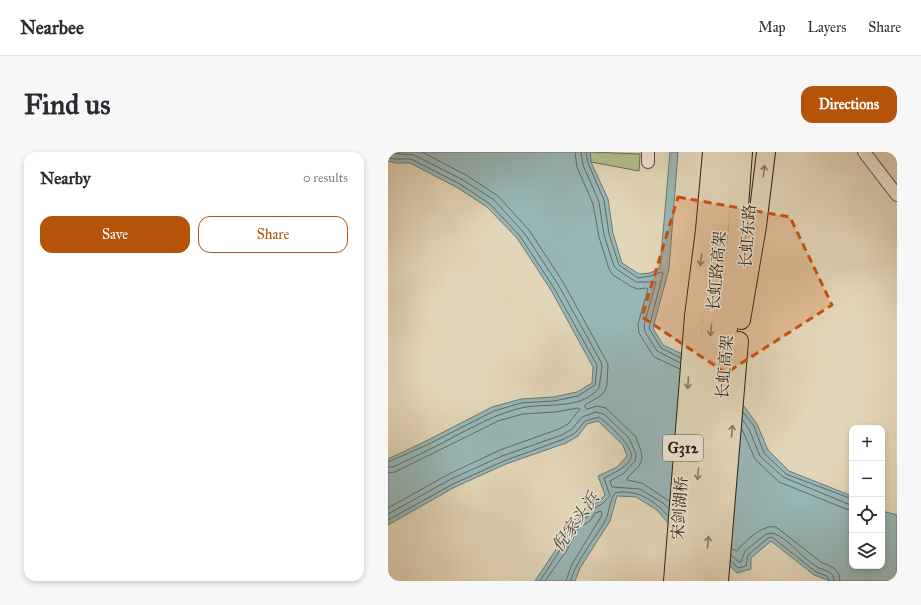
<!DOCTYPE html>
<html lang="en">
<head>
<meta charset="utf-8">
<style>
	body { margin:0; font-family:"IM FELL Great Primer","Noto Serif SC",serif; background:#f7f7f7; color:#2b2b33 }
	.controls { position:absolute; right:12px; bottom:12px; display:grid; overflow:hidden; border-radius:8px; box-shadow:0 2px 6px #0003 }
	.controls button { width:36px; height:36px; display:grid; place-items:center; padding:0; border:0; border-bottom:1px solid #e1e1e2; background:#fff; color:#2b2b33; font:20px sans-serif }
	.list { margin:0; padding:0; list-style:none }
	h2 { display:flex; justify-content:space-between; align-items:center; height:52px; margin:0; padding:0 16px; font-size:17px }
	h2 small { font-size:13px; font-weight:400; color:#7c7c81 }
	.actions { display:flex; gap:8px; padding:12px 16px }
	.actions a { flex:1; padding:9px 0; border:1px solid #b45309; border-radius:12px; text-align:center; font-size:14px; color:#b45309 }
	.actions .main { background:#b45309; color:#fff }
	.icon { flex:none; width:22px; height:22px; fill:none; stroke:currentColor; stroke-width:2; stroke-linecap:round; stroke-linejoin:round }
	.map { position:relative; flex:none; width:509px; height:429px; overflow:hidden; border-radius:12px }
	header { display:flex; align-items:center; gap:24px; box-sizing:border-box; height:56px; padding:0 20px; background:#fff; border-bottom:1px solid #e1e1e2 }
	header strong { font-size:19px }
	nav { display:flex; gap:22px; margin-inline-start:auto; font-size:14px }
	.intro { display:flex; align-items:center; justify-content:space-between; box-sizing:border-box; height:96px; padding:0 24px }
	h1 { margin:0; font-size:28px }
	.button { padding:10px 18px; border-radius:12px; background:#b45309; color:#fff; font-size:14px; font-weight:700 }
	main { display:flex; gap:24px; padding:0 24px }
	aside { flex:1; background:#fff; border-radius:12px; box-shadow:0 2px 6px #0003 }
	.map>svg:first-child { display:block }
</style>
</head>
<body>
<header>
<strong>Nearbee</strong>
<nav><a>Map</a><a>Layers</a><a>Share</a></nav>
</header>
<div class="intro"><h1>Find us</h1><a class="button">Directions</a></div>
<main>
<aside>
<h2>Nearby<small>0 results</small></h2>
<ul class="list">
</ul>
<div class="actions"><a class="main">Save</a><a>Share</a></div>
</aside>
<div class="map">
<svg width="509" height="429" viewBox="0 0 509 429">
	<rect width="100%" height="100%" fill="#e3d6b8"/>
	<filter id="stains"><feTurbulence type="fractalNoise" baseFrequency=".005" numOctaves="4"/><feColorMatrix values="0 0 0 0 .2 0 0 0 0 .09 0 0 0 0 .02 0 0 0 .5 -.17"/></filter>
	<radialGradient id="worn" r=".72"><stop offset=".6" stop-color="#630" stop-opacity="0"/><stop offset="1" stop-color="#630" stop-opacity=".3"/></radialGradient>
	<path fill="#b2be90" stroke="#6c6e52" d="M202,0l50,2 -1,17 -48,-9z"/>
	<path fill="#97b7b7" stroke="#6a7a76" d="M0,0h202l1,10 17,37 5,34 9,30 17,11 11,-1 10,-5 10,-116h8l-9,117 -16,59 10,17 30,14 51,47 13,18 11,26 21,21 63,25v70h30v-55l15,4v66h-67l-16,-6 -43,-34 -20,17v11l-14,4 -11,-11 -52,-32 -17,-20 -21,-13 -19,-1 -7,25 -30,47 -5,13h-40l24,-36 12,-23 13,-8 4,-7 11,-6 6,-6 -7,-19 19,-9 10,-11 -4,-11 -25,-24 -11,3 -9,12 -12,7 -60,21 -51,23 -67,38v-66l40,-19 64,-33 29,-8 32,-2 24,-5 15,-9 1,-16 -42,-77 -34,-52 -30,-31 -29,-19 -48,-25h-14l-8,-2z"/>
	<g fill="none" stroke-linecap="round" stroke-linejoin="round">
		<g stroke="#5f6a66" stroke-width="1">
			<path d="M34,0l44,23 32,21 31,34 34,52 45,82 -1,21 -2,6 -5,5 -15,9v2l2,2 10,-3 9,2 30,29 5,14 1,8 -3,7 -12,12v2l15,3 27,18"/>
			<path d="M187,0l2,15 16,37 6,33 10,32 4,6 19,12 6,2 8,-1 2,1 -10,35 1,9 15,24 26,12"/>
			<path d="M193,0l2,13 16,37 5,33 10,31 4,4 18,12h20l-12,43 1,7 12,19 23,12"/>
			<path d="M198,0l2,11 16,37 5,34 10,31 19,13 13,-2 10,-4 2,1 -14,55 12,20 20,10"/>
			<path d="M0,1l26,2 49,25 31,20 31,34 34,52 42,76 1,5 -3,21c-19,23 -52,14 -78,20 -22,5 -42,16 -62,26 -21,12 -43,22 -66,33h-5"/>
			<path d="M0,6l8,1h15l49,25 30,20 30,32 34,52 43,77 -2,20 -17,11 -24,5 -33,2 -27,8 -65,33 -41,18"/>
			<path d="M355,260l11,14 10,27 22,21 66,25"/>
			<path d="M354,267l7,10 11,27 23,21 65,27h4"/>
			<path d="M354,277l13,30 24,23 67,27 6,1"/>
			<path d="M0,321l7,-1 103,-51 25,-7 32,-2 23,-4 2,1 -12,15 -9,5 -59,21 -51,24 -61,34"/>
			<path d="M0,362l63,-35 51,-23 60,-21 10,-6 10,-12 14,-5 8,2 25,24 7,16 -1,7 -11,12 -14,8 2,6 28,2 23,14 6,6"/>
			<path d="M0,368l65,-36 51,-23 60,-22 11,-6 10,-12 14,-4c8,6 36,30 32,41 -4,10 -18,15 -27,20l6,18 -8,8 -10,6 -5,7 -13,8 -12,22 -22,34"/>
			<path d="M344,397l5,2c8,-10 26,-27 39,-24l45,35 13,6 5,6 1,7"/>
			<path d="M343,403l8,7h2l4,-11 21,-17 7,-1c18,7 29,26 46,35 7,3 15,3 15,13"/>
			<path d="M343,409l7,7 8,-2 2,-11 20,-17 4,-1 44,35 11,4 2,5"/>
			<path d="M157,429l22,-31 11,-21 12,-8 5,-8 6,-2 1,2 -1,4 -29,47 -6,17"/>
			<path d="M183,429c2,-16 25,-44 34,-60 5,-9 4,-21 10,-28 21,-5 40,8 53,23"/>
		</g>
		<g stroke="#564c3d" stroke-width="14">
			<g id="minor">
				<path d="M476,0l33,43"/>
				<path d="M260,10v-10"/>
			</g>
		</g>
		<g stroke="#271e14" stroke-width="20">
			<g id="highway">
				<path d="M353,168l16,-94 9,-74"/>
				<path d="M285,429l21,-265 11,-86 7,-78"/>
				<path d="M301,429l37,-429"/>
				<path d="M316,429l33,-347 6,-82"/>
				<path d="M331,429l20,-240"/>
			</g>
		</g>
		<use href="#minor" stroke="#ede4d1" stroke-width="12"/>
		<use href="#highway" stroke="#e3d6b8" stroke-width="18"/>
	</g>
	<defs><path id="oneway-shaft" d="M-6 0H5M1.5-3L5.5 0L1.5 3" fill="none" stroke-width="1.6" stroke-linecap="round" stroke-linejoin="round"/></defs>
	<g stroke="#857a66">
		<use href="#oneway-shaft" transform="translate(376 19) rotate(-83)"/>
		<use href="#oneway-shaft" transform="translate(313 108) rotate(98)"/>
		<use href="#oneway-shaft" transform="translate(323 178) rotate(95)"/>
		<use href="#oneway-shaft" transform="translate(300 231) rotate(94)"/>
		<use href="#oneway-shaft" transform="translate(344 279) rotate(-85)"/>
		<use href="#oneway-shaft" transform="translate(310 322) rotate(95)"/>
		<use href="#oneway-shaft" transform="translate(320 390) rotate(-85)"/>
	</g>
	<path fill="#cb500d" fill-opacity="0.2" stroke="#cb500d" stroke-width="3" stroke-dasharray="8 5" stroke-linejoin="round" d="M290,45l112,20 42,88 -106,68 -84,-56z"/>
	<g text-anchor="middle" stroke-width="3" stroke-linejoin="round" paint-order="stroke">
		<rect fill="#ede4d1" stroke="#62594d" stroke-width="1" x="275" y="283" width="40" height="26" rx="3"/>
		<g font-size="15" font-weight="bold" fill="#271e14">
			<text x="295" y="301">G312</text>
		</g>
		<g font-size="16" fill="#271e14" stroke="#ede4d1">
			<text transform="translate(359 84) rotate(-86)" y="6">长虹东路</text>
			<text transform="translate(328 119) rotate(-85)" y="6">长虹路高架</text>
			<text transform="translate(336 215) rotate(-85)" y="6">长虹高架</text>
			<text transform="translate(291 356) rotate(-86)" y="6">宋剑湖桥</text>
		</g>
		<g font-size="17" font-style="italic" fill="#494c45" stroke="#ede4d1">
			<text transform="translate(187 370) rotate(-55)" y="6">倪家头浜</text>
		</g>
	</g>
	<rect width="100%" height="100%" filter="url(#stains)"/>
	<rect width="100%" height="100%" fill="url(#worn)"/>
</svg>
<div class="controls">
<button>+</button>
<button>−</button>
<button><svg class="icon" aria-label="locate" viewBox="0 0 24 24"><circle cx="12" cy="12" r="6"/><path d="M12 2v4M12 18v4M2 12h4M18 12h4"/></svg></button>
<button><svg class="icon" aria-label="layers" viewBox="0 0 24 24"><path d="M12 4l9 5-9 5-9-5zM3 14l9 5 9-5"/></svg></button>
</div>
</div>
</main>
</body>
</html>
